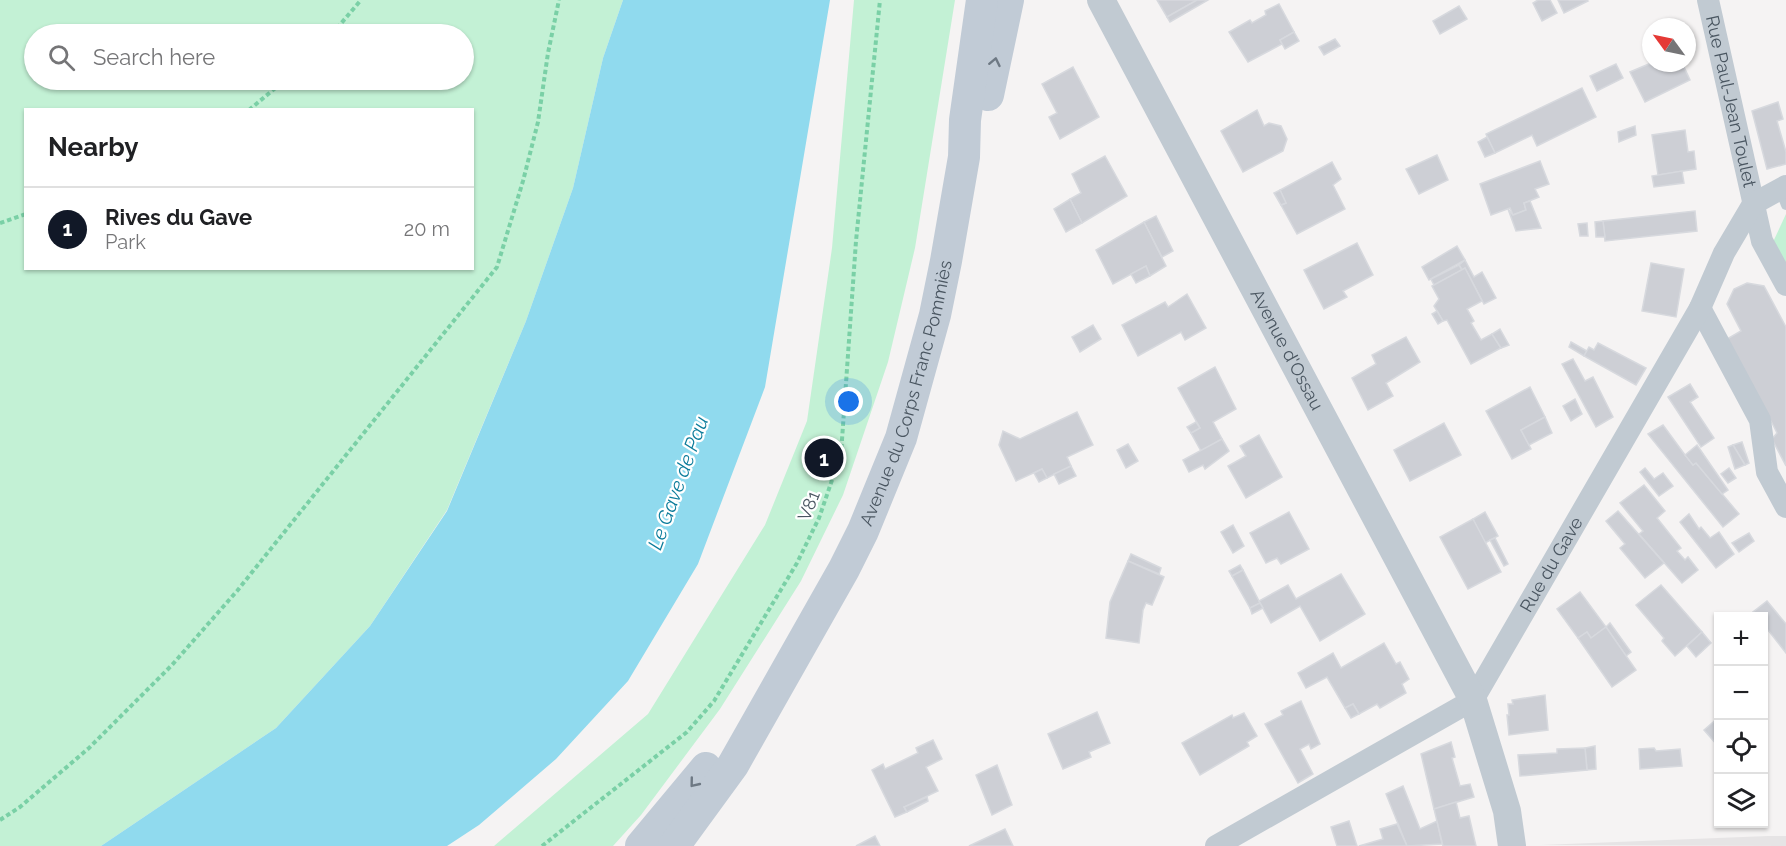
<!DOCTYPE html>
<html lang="en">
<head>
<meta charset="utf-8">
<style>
	body { margin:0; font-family:Raleway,sans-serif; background:#f6f6f6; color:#202124 }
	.controls { position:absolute; right:18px; bottom:18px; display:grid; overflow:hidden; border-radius:0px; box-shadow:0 2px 4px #0004 }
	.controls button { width:54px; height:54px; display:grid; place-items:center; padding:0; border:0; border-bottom:2px solid #e0e0e0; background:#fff; color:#202124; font:30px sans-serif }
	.compass { position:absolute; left:1642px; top:18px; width:54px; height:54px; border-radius:50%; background:#fff; box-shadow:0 2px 4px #0004; rotate:303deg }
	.you { position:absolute; left:849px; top:402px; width:21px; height:21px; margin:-15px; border:4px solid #fff; border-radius:50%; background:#1a73e8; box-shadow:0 0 0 9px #1a73e833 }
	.badge { display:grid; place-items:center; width:39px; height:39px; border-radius:50%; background:#111827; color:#fff; font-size:20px; font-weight:700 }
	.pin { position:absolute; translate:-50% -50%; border:3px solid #fff; box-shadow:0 2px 6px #0006 }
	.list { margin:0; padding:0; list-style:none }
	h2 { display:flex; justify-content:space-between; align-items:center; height:78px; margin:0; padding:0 24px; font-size:26px }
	h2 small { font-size:20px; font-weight:400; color:#757577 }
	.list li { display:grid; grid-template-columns:39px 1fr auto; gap:18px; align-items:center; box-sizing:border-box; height:84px; padding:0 24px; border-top:2px solid #e0e0e0 }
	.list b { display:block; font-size:22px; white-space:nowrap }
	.list p { margin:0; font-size:20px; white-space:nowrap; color:#757577 }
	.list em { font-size:20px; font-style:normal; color:#757577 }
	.icon { flex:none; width:33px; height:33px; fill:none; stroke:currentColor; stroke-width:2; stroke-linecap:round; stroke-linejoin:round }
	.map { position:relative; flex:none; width:1786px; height:846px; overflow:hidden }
	.search { position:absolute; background:#fff; box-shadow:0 2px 4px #0004; left:24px; top:24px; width:450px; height:66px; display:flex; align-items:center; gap:15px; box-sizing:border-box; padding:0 21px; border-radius:33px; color:#757577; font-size:22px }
	.panel { position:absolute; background:#fff; box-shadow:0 2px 4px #0004; left:24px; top:108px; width:450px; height:162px; border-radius:0px }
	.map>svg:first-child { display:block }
</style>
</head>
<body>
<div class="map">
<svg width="1786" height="846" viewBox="0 0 1786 846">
	<rect width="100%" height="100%" fill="#f5f3f3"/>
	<path fill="#e6e4e5" d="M1768,836h18v10l-245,-1z"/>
	<g fill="#c3f1d5" fill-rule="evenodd">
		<path d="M0,0h623l-20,58 -30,130 -47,133 -79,189 -77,116 -94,102 -175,118h-101zM34,34h430v46h-430zM26,110h446v158h-446z"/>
		<path d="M854,0h101l-40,248 -27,114 -45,133 -42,86 -81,128 -79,106 -28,31h-119l154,-132 117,-189 42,-104 25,-173z"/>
		<path d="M1786,214v52l-13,-24z"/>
	</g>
	<path fill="#90daee" d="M623,0h207l-65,387 -67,177 -70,117 -72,78 -77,66 -32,21h-346l175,-118 94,-102 77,-115 79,-190 47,-133 30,-130z"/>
	<g fill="#cdcfd5" stroke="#d7d9de" stroke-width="1.5">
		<path d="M1157,0h40l-30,17z"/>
		<path d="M1197,0h11l-38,22 -3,-5z"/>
		<path d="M1538,0h12l7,13 -15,8 -9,-18z"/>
		<path d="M1558,0h29l1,1 -24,12z"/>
		<path d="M1279,4l15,28 -14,8 2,4 -34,18 -19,-30 21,-12 2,3 14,-8 -1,-4z"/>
		<path d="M1459,6l8,13 -27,15 -7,-13z"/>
		<path d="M1294,32l5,9 -14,8 -5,-9z"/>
		<path d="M1335,39l5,7 -16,9 -5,-8z"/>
		<path d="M1651,63h21l4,8 8,-4 6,13 -45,22 -15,-30z"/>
		<path d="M1672,63h10l2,4 -8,4z"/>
		<path d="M1616,64l7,14 -26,13 -7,-15z"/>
		<path d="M1073,67l26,50 -39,22 -11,-22 8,-4 -15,-29z"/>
		<path d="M1582,88l14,29 -59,29 -5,-11 -37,18 -9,-19z"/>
		<path d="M1778,102l5,17 -6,2 9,31v12l-19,5 -15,-58z"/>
		<path d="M1257,110l7,16 5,-3 12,3 6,13 -4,12 -40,21 -22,-41z"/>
		<path d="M1635,126l1,9 -17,7 -1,-10z"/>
		<path d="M1685,130l3,22 6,-1 2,18 -38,6 -6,-40z"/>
		<path d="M1487,137l8,16 -10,4 -7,-15z"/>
		<path d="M1437,155l11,25 -29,14 -13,-25z"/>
		<path d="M1105,156l22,40 -45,27 -12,-24 11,-6 -9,-19z"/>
		<path d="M1540,161l9,23 -14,5 4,8 -15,6 2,7 -13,5 -3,-7 -19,7 -11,-31z"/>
		<path d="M1332,162l9,17 -8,6 12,24 -48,25 -16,-29 5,-2 -6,-13z"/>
		<path d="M1682,171l2,12 -30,4 -2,-11z"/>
		<path d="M1280,190l6,13 -5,2 -7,-12z"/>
		<path d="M1070,199l12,24 -16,9 -12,-23z"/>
		<path d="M1530,201l11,27 -25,3 -8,-22 5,6 13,-5 -2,-7z"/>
		<path d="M1695,211l2,20 -92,10 -2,-20z"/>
		<path d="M1156,216l17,35 -11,6 -18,-35z"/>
		<path d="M1603,221l2,16h-9l-1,-15z"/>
		<path d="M1144,222l22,44 -16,10 -4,-10 -33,18 -17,-34z"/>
		<path d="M1587,223l1,13h-8l-2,-12z"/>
		<path d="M1357,243l16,32 -30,16 4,6 -23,12 -20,-39z"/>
		<path d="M1457,246l8,14 -36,20 -7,-13z"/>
		<path d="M1465,260l9,17 8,-5 14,26 -12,6 -19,-36 -3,2 -3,-5z"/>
		<path d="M1651,263l33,6 -8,48 -34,-6z"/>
		<path d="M1459,265l3,5 -28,15 -3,-6z"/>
		<path d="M1146,266l4,10 -14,7 -5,-9z"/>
		<path d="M1465,268l17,33 -15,8 7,12 -3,2 10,17 11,-6 9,14 -30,16 -24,-44 -4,1 -9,-15 5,-7 -7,-13z"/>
		<path d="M1747,283l17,3 22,41v139l-14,-27 5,-6 -4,-8 -46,-86 14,-8 -14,-27 7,-15z"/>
		<path d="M1187,294l19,34 -21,12 -4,-8 -43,24 -16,-31 43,-23 3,5z"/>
		<path d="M1437,311l6,10 -5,3 -6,-10z"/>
		<path d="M1093,325l8,14 -21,13 -8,-15z"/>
		<path d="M1500,329l9,16 -8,3 -9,-14z"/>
		<path d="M1406,337l14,25 -34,21 7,13 -25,14 -16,-32 24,-14 -4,-9z"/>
		<path d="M1571,342l16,9 -3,5 -15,-9z"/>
		<path d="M1598,343l48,25 -10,17 -52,-29 5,-9 5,3z"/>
		<path d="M1573,359l12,22 8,-4 20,40 -17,10 -34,-63z"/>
		<path d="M1215,367l21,42 -23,13 9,17 -21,12 -10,-18 9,-5 -22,-40z"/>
		<path d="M1690,384l8,13 -8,5 24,36 -13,9 -33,-50z"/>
		<path d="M1530,387l15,30 -24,13 10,19 -19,10 -26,-48z"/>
		<path d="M1575,399l7,15 -11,7 -8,-15z"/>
		<path d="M1077,412l16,33 -26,12 4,9 -24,12 -5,-9 -26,12 -17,-36 4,-14 17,8z"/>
		<path d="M1545,417l7,16 -23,12 -8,-15z"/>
		<path d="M1196,422l4,6 -9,5 -4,-6z"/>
		<path d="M1444,423l17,32 -51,26 -16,-31z"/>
		<path d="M1663,425l22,30 8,10 3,-2 43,51 -16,13 -75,-93z"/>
		<path d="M1259,435l23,42 -36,21 -18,-32 18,-10 -6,-10z"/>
		<path d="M1222,439l7,12 -24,18 -2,-4 -14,7 -6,-12z"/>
		<path d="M1742,442l7,21 -4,2 -12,-20z"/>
		<path d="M1128,444l10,17 -12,7 -9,-18z"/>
		<path d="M1697,445l31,45 -6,4 -26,-31 -3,2 -8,-10z"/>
		<path d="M1733,445l12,20 -10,4 -7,-22z"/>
		<path d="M1071,466l5,10 -17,8 -5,-10z"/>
		<path d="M1645,468l9,11 9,-6 10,13 -14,10 -19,-24z"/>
		<path d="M1729,468l7,10 -8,5 -7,-9z"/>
		<path d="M1042,469l5,9 -8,4 -5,-9z"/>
		<path d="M1644,485l21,26 -8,7 24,30 -4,3 8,9 3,-3 10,13 -16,13 -43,-49 4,-3 -23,-28z"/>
		<path d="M1618,511l46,52 -19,15 -25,-30 5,-4 -19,-23z"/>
		<path d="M1289,512l20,37 -28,15 -4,-6 -11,5 -16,-30z"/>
		<path d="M1485,512l13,24 -13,7 -12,-24z"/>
		<path d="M1689,514l10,15 2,-2 9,11 9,-6 15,22 -18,14 -36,-46z"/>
		<path d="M1473,519l28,53 -33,17 -28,-52z"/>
		<path d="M1233,525l11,21 -11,7 -12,-21z"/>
		<path d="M1749,533l5,8 -15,11 -7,-9z"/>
		<path d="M1495,538l13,26 -4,2 -14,-26z"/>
		<path d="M1131,554l30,14 -2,6 -31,-13z"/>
		<path d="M1128,561l36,16 -12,28 -6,-2 -3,7 -4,33 -33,-5 4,-36z"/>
		<path d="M1240,565l3,5 -11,6 -3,-5z"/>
		<path d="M1243,570l17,33 -10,5 -18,-32z"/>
		<path d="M1341,574l24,40 -45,27 -20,-35 -29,17 -12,-22 29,-16 8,14z"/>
		<path d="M1661,585l41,47 -27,24 -13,-15 2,-3 -28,-33z"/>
		<path d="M1580,592l26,35 -15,11 -4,-6 -9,6 -21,-29z"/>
		<path d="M1767,601l19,23v29l-22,-28v-9h-8l-3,-4z"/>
		<path d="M1260,603l3,5 -11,6 -2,-6z"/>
		<path d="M1610,623l21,29 -5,4 -20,-29z"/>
		<path d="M1606,627l30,43 -24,17 -34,-49 9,-6 4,6z"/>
		<path d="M1702,632l9,11 -15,14 -9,-11z"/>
		<path d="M1384,643l12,21 4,-2 9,17 -7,5 4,9 -26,15 -3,-4 -18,10 -6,-10 -8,4 -18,-31 -21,11 -8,-15 35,-20 8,15z"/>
		<path d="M1545,695l3,35 -39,5 -2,-20h2l-1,-11h5l-1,-4z"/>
		<path d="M1301,701l19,43 -9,5 -2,-5 -9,5 13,25 -15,9 -33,-59 18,-9 -2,-4z"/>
		<path d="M1353,704l6,10 -8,4 -6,-10z"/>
		<path d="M1097,712l13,31 -21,9 2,5 -28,12 -15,-35z"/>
		<path d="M1244,713l13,23 -10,6 2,4 -49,29 -18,-32 50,-28 1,3z"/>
		<path d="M1718,718v28l-14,-16z"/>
		<path d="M933,740l9,19 -16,8 12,24 -34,16 3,5 -12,5 -23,-47 11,-6 2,5 33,-16 -2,-5z"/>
		<path d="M1451,742l4,15 -3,1 8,28 10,-2 4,13 -40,12 -13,-55z"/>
		<path d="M1595,746l1,23 -9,1 -2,-22z"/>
		<path d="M1585,748l2,22 -67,6 -2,-21 39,-2v-4z"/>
		<path d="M1654,748l2,3 24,-2 2,17 -42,3 -1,-20z"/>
		<path d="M997,765l15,40 -20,10 -16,-40z"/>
		<path d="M1403,786l17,43 17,-8 5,23 -35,2 -21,-52z"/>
		<path d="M927,797l1,4 -21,11 -3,-5z"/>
		<path d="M1456,802l4,16 9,-2 7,30h-33l-9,-37z"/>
		<path d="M1349,821l8,25h-20l-6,-19z"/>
		<path d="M1397,824l10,22h-48l24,-7 -3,-10z"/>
		<path d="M1005,829l8,17h-44z"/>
		<path d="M875,836l5,10h-24z"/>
	</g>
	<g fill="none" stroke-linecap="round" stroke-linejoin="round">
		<g stroke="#7ad0a6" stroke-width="4" stroke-dasharray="4.5 3" stroke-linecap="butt">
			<path d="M332,34l29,-34"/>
			<path d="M249,110l36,-30"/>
			<path d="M0,223l26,-9"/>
			<path d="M0,820l20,-13 69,-59 83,-83 65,-74 260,-324 26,-86 15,-59 10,-69 11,-53"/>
			<path d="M542,846l145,-114 27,-31 83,-138 22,-45 22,-64 15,-213 24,-241"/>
		</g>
		<path stroke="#c1cad2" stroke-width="10" d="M1780,189l6,16"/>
		<g stroke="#c1cad2" stroke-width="22">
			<path id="s1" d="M1708,0l54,241 24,44"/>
			<path d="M1700,308l60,112 7,52 19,35"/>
			<path id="s2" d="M1216,846l257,-146 227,-392 24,-55 29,-49 33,-18"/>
		</g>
		<path stroke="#c1cad2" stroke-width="28" id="s3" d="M1101,0l372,700 34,111 5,35"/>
		<g stroke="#c1cbd6" stroke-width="32">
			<path d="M988,95l20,-95"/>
			<path d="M641,846l65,-78"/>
			<path id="s4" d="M674,846l59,-81 111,-196 19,-38 38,-93 34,-123 11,-54 18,-104 1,-37 17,-120"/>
		</g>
	</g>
	<defs><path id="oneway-chevron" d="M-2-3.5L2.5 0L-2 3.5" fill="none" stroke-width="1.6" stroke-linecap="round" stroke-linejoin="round" transform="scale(1.5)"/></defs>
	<g stroke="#6e7984">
		<use href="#oneway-chevron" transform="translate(995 62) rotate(-78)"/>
		<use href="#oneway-chevron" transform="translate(694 783) rotate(129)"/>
	</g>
	<g text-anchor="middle" stroke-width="4.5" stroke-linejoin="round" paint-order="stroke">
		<g font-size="18" fill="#4a5661" stroke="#fff">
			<text dy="6" stroke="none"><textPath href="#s1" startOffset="104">Rue Paul-Jean Toulet</textPath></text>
			<text dy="6" stroke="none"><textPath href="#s3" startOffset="396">Avenue d'Ossau</textPath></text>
			<text dy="6" stroke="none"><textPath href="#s4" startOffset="513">Avenue du Corps Franc Pommiès</textPath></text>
			<text transform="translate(809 506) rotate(-68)" y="6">V81</text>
			<text dy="6" stroke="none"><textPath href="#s2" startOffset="452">Rue du Gave</textPath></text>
		</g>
		<g font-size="20" font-style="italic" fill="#0c7c9b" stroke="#fff">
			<text transform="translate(678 483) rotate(-70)" y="7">Le Gave de Pau</text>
		</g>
	</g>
</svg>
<div class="controls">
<button>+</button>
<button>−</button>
<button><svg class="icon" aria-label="locate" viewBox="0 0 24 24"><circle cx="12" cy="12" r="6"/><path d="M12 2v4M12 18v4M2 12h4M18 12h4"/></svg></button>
<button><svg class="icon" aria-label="layers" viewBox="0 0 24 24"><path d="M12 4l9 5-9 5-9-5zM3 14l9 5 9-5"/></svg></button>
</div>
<svg class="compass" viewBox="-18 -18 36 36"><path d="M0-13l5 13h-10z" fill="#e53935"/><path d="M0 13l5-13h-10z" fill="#757577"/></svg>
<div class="you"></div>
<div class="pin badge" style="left:824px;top:458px">1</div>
<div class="search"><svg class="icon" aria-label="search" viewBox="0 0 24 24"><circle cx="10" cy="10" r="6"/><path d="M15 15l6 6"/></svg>Search here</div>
<section class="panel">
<h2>Nearby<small></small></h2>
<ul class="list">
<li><span class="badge">1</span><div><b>Rives du Gave</b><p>Park</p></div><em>20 m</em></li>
</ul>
</section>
</div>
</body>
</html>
